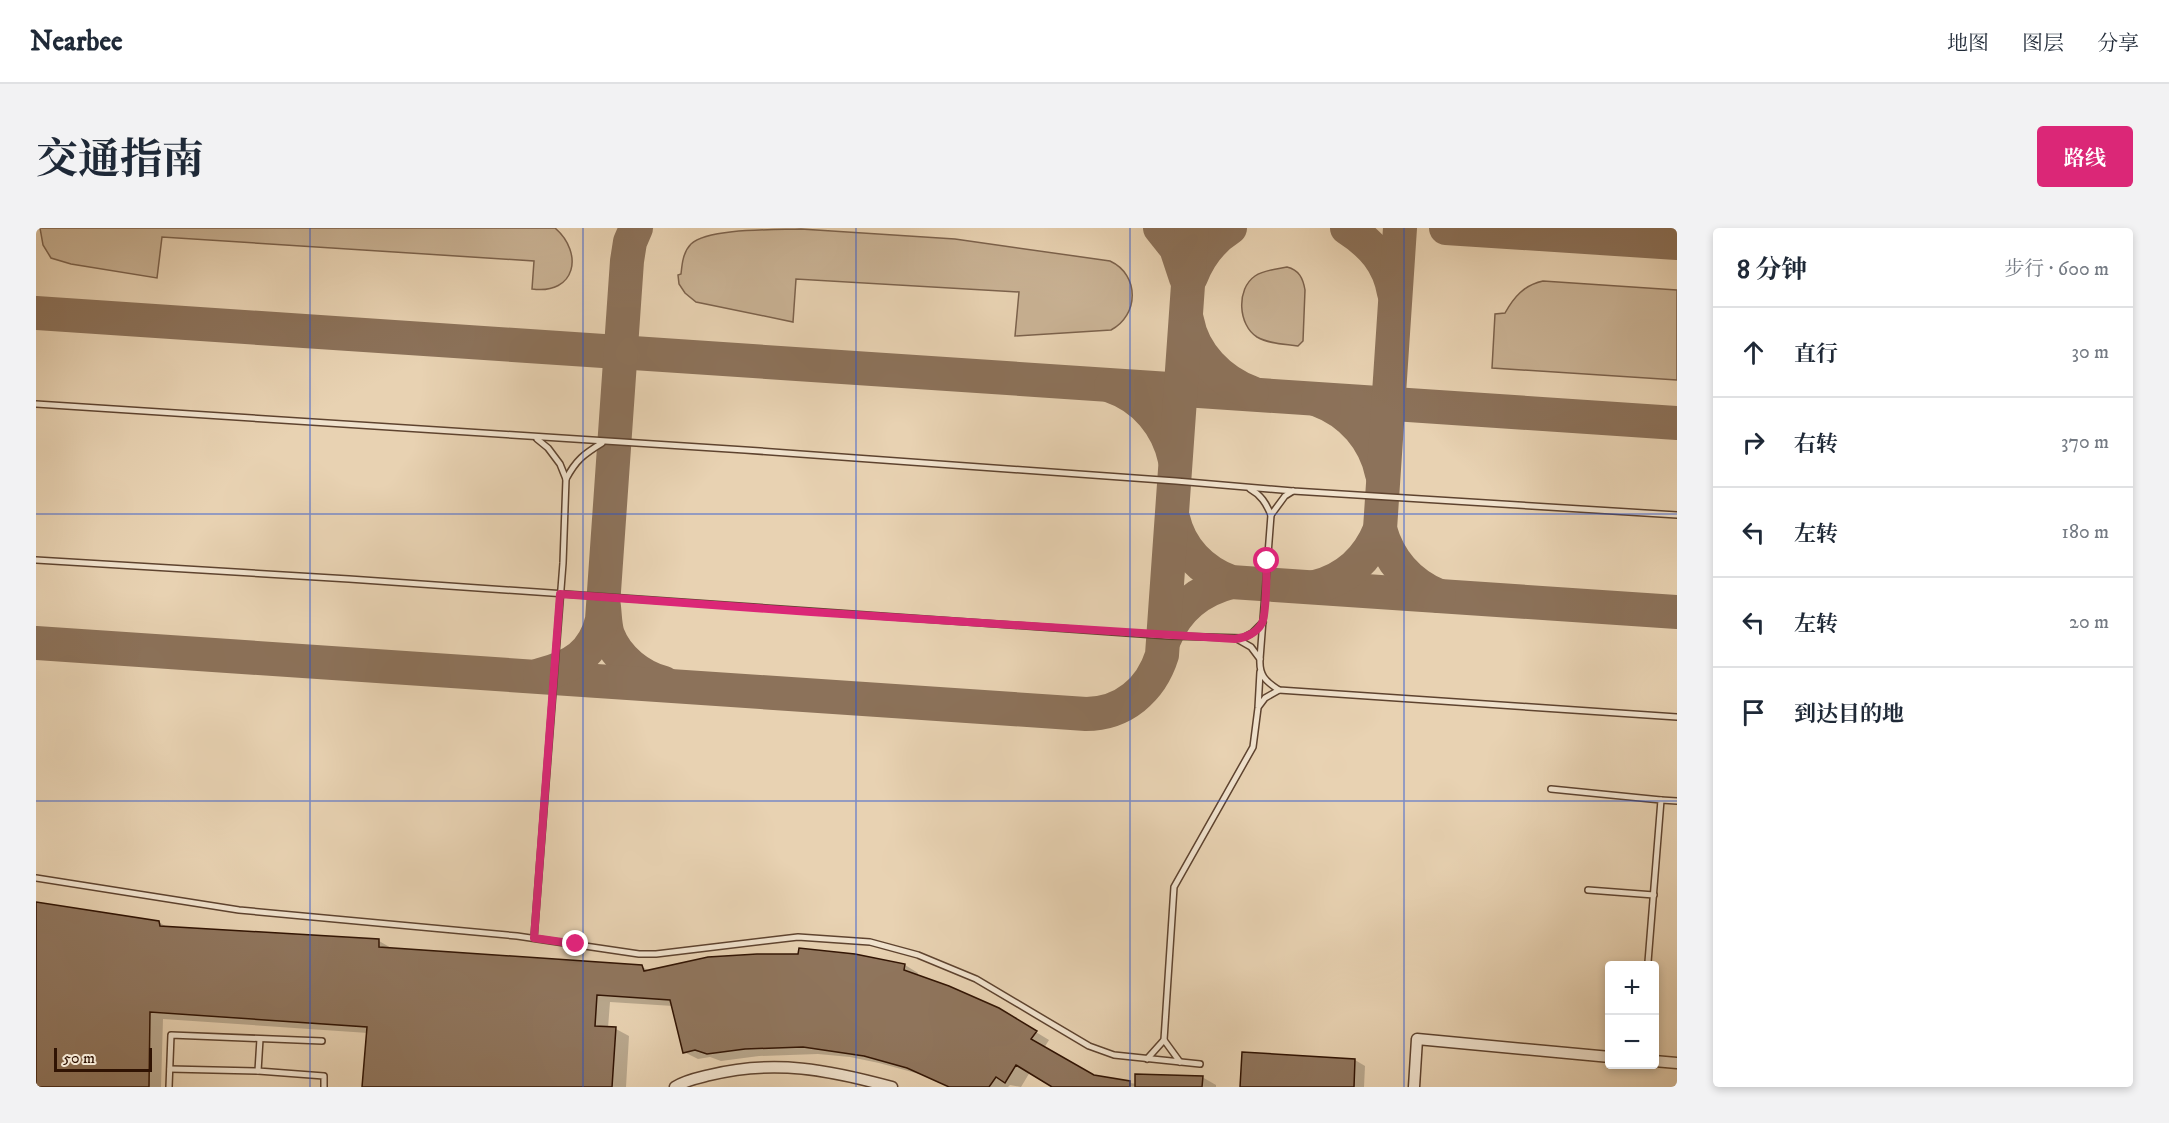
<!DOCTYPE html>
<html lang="zh">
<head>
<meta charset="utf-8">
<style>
	body { margin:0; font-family:"IM FELL DW Pica","Noto Serif SC",serif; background:#f2f2f3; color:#1f2937 }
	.controls { position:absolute; right:18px; bottom:18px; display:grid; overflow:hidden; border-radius:6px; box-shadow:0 3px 9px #0003 }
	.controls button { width:54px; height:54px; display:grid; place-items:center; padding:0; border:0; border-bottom:2px solid #e0e1e3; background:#fff; color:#1f2937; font:30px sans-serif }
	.scale { position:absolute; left:18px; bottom:15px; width:98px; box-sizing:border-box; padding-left:6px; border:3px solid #301303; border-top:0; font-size:16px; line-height:21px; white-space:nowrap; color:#301303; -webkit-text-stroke:4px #f0e2cd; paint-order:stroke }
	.stop { position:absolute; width:18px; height:18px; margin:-14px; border:4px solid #db2777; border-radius:50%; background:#fff }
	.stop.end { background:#db2777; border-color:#fff; box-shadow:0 2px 6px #0008 }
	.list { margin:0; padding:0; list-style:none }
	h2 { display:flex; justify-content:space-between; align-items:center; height:78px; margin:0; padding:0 24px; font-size:26px }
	h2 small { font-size:20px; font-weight:400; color:#747a83 }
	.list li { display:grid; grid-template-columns:39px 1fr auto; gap:18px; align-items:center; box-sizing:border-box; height:90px; padding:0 24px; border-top:2px solid #e0e1e3 }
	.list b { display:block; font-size:22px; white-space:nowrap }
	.list em { font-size:20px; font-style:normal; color:#747a83 }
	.icon { flex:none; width:33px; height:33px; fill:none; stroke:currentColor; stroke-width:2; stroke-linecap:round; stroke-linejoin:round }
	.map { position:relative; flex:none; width:1641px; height:859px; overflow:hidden; border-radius:6px }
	header { display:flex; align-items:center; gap:36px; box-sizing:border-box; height:84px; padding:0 30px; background:#fff; border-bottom:2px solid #e0e1e3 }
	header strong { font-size:28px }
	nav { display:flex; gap:33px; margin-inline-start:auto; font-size:21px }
	.intro { display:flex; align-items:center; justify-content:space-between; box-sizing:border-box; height:144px; padding:0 36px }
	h1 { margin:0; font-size:42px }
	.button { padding:15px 27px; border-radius:6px; background:#db2777; color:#fff; font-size:21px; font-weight:700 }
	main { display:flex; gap:36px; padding:0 36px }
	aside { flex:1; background:#fff; border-radius:6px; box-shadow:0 3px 9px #0003 }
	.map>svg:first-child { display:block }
</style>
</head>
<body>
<header>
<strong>Nearbee</strong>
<nav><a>地图</a><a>图层</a><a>分享</a></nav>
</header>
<div class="intro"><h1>交通指南</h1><a class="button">路线</a></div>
<main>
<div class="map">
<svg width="1641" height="859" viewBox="0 0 1641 859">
	<rect width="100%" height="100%" fill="#e8d2b2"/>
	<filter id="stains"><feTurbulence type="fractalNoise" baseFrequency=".00333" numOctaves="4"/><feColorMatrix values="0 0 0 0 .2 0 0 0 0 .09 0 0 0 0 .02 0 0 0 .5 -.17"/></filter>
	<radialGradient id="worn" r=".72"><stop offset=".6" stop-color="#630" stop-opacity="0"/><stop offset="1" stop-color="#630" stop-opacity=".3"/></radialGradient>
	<g fill="#c9b294" stroke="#7c624c" stroke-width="1.5">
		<path d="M4,0h515c29,25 21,67 -23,61l2,-28 -372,-24 -5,41 -86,-14 -20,-6 -8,-13z"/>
		<path d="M765,1l154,10 155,22c30,14 29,54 1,69l-96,6 4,-44 -223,-13 -3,43 -97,-20 -11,-9 -6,-9 -1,-9 3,-1c1,-10 2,-22 10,-30 17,-16 85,-14 110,-15z"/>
		<path d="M1251,39c12,3 16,11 18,23l-2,51 -5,5c-13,-2 -29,-2 -41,-9 -19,-12 -21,-48 -2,-61 9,-6 22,-7 32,-9z"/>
		<path d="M1507,53l134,9v90l-185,-12 3,-54 10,-1c9,-16 19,-28 38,-32z"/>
	</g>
	<g fill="#0003">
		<path d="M0,676l123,18 9,6 211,13 14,8 249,18 8,4 205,-16 50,10 13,8 -1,4 81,32 51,31 -5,8 53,30 40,6 65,-7 14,8v2h-161l-25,-15 -9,15 -11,-2 -2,2h-59l-26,-12 -44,-12 -29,-6 -32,-3 -59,2 -38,5 -11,-4 -12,2 -14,-7 -11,-46 -63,-4 -2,26 8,1 13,7 -3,51h-262l4,-54 -205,-14 -2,68h-125z"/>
		<path d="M1319,832l10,6 -1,21h-123z"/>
	</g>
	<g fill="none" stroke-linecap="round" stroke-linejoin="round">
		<g stroke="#8c725a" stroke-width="34">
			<path d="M1124,0l16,20 10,30"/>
			<path d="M1311,0c25,16 42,35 47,65"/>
			<path d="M1410,0l231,15"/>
			<path d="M1155,49c8,-21 20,-37 39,-49"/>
			<path d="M0,85l1641,110"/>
			<path d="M1151,92c6,34 33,61 65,73"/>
			<path d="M1075,158c33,11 57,40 64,74"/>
			<path d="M1282,172c33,12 57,40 64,74"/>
			<path d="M1137,290c7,31 29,53 58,64l446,30"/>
			<path d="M1344,301c9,32 28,54 59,67"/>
			<path d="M1279,359c32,-8 53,-28 65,-58l20,-301"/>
			<path d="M568,379c1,9 1,20 4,28 9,24 33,42 56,48"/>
			<path d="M1129,410c12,-30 35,-48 66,-56"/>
			<path d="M0,415l1050,71c37,0 65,-24 76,-59l30,-427"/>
			<path d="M504,447c32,-8 54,-21 62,-55l25,-359 3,-19 6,-14"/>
		</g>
	</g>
	<g fill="#90765e" stroke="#301303" stroke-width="1.5">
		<path d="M0,674l123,19 1,5 219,13v8l263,18 2,6 64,-14 49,-3h41l1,-6 56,6 50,10 -1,6 45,16 50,22 38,23 -6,8 63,36 36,6v6h-78l-36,-22 -11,18 -9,-6 -7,10h-40l-42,-19 -43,-12 -61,-9 -58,2 -38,5 -12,-4 -12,3 -13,-53 -73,-5 -2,31 21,1 -4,60h-250l5,-60 -217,-15 -1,75h-113z"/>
		<path d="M1206,824l113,7 -1,28h-114z"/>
		<path d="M1099,846l68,2 -1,11h-67z"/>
	</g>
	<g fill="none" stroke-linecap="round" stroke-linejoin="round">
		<g stroke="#5e432f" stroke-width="8">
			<g id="service">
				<path d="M0,176l709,46 431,31 117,10 384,24"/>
				<path d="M530,251c10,-19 18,-25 36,-36"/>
				<path d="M1214,261c11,6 16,14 21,26"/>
				<path d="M1257,263l-8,5 -14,19 -11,144c-1,16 5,22 19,31l398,27"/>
				<path d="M0,332l313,19 820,57 74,2 9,-5 11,-11"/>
				<path d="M1201,411l14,8 9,12"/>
				<path d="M1223,478l6,-8 14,-8"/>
				<path d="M1515,561l110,11 -13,162"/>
				<path d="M1625,572l16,1"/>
				<path d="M0,650l203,32 278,26 122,18h17l142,-17 72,5 48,13 58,24 113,67 25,9 86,9"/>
				<path d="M1552,662l66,5"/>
				<path d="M498,710l29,-375 3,-84 -6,-15 -12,-16 -11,-9"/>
				<path d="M224,811l-2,32 66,5v11"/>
				<path d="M1128,812l16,22"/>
				<path d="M1111,831l17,-19 10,-153 79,-140 5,-39 2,-36"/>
				<path d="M134,841l88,2"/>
				<path d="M133,859l2,-52 151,6"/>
			</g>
		</g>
		<g stroke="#5e432f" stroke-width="13">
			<g id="minor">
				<path d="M1618,833l23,2"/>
				<path d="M639,859c11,-7 23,-9 35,-12 65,-16 119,-5 182,12"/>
				<path d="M1378,859l3,-48 193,18"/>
			</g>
		</g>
		<use href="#service" stroke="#f0e2cd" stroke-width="5"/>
		<use href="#minor" stroke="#f0e2cd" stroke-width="10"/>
	</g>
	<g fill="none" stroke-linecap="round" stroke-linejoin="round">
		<path stroke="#db2777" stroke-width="8" d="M540,716l-42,-6 26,-344 251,18 424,27c10,-1 22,-6 27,-16 5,-9 4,-50 5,-62"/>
	</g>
	<path fill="none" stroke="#1d4ed8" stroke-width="1.5" stroke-opacity="0.55" d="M274,0v859M547,0v859M820,0v859M1094,0v859M1368,0v859M0,286h1641M0,573h1641"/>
	<rect width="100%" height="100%" filter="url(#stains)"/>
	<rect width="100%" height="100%" fill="url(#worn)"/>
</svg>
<div class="controls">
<button>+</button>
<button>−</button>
</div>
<div class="scale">50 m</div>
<div class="stop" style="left:1231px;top:333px"></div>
<div class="stop end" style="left:540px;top:716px"></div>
</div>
<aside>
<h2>8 分钟<small>步行 · 600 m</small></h2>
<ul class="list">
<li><svg class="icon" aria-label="ahead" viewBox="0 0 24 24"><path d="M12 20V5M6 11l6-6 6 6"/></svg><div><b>直行</b></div><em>30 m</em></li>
<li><svg class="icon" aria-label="right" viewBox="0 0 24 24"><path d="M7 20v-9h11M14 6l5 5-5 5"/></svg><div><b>右转</b></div><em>370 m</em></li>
<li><svg class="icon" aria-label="left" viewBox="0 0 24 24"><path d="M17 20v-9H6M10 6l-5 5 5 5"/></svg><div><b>左转</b></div><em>180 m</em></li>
<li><svg class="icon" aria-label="left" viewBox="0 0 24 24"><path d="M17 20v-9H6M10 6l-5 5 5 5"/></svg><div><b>左转</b></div><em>20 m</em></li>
<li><svg class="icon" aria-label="arrive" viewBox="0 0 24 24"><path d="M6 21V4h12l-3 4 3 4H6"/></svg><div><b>到达目的地</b></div></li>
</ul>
</aside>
</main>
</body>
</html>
